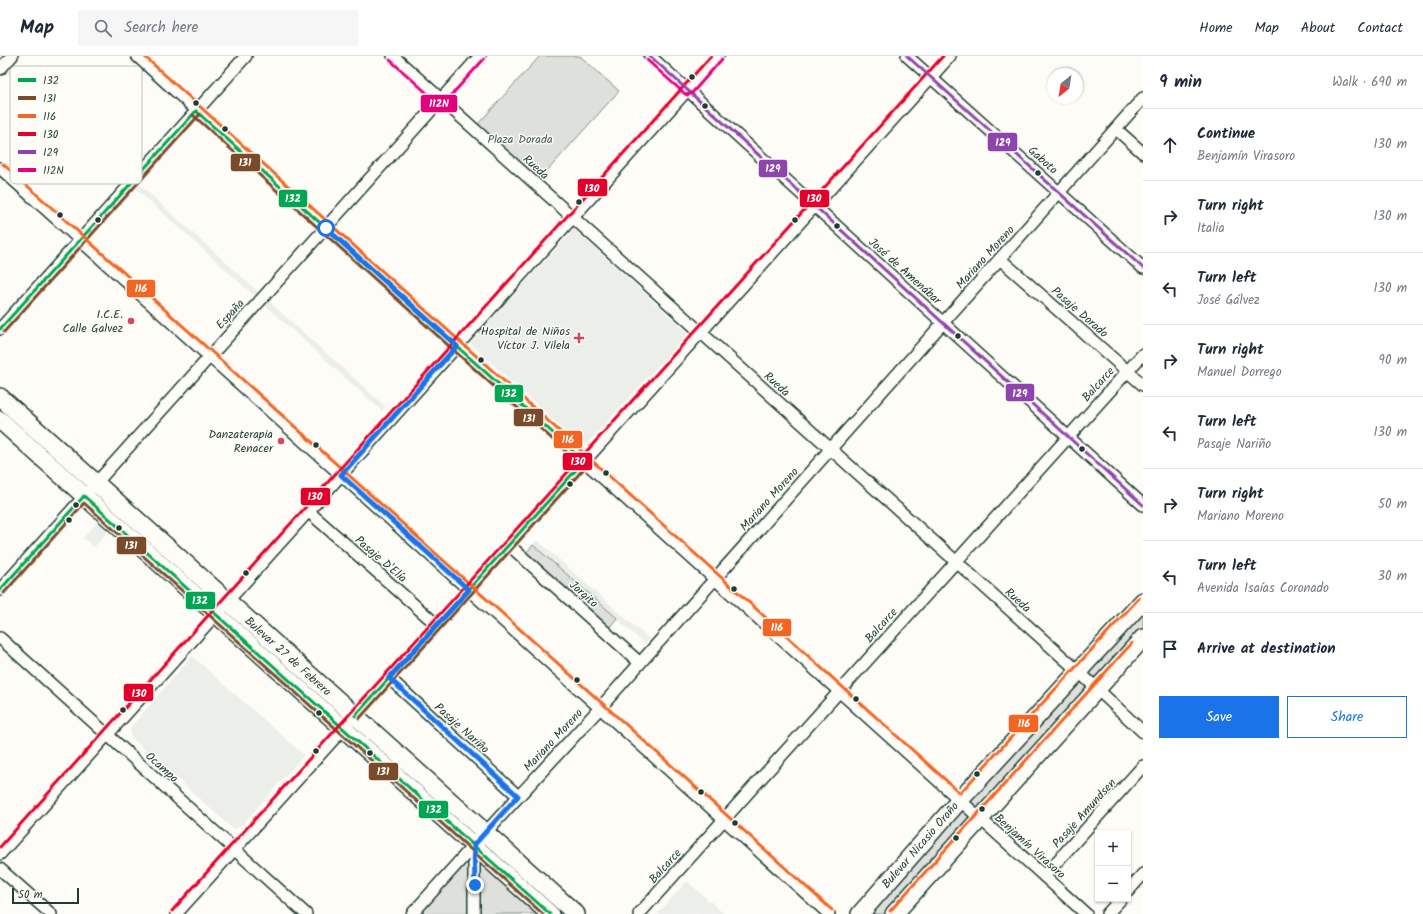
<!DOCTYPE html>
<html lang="en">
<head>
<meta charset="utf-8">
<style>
	body { margin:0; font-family:Kalam,sans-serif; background:#f6f6f7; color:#1f2937 }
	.controls { position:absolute; right:12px; bottom:12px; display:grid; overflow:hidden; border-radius:0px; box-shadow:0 1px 3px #0004 }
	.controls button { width:36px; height:36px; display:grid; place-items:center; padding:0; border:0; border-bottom:1px solid #e0e1e3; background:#fff; color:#1f2937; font:20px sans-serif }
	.compass { position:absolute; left:1047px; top:12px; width:36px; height:36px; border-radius:50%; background:#fff; box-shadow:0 1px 3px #0004; rotate:210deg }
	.scale { position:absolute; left:12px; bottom:10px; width:67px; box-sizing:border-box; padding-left:4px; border:2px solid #1f3d34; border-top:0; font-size:11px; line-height:14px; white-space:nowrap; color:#1f3d34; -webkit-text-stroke:3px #fdfcf7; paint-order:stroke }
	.stop { position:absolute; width:12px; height:12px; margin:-9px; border:3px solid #1a73e8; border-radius:50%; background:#fff }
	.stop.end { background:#1a73e8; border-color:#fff; box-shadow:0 1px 4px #0008 }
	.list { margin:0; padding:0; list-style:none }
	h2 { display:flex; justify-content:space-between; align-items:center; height:52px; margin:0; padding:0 16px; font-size:17px }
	h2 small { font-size:13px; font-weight:400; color:#747a83 }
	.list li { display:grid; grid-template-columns:26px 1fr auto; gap:12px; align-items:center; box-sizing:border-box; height:72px; padding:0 16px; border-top:1px solid #e0e1e3 }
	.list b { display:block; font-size:15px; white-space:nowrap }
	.list p { margin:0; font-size:13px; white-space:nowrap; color:#747a83 }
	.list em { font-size:13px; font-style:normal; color:#747a83 }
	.actions { display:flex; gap:8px; padding:12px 16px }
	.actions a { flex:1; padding:9px 0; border:1px solid #1a73e8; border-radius:0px; text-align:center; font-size:14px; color:#1a73e8 }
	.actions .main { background:#1a73e8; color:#fff }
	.icon { flex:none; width:22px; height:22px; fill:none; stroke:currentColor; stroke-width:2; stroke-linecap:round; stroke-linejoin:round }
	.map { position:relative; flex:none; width:1143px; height:858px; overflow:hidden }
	header { display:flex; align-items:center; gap:24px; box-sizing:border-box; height:56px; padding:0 20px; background:#fff; border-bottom:1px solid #e0e1e3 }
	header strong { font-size:19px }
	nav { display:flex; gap:22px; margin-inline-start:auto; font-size:14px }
	.search { width:280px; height:36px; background:#f6f6f7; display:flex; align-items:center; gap:10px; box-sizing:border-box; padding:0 14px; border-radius:0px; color:#747a83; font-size:15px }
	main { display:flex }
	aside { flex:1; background:#fff }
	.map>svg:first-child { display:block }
</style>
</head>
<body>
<header>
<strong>Map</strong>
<div class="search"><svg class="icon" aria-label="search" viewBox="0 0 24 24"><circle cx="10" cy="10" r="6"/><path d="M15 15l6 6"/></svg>Search here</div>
<nav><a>Home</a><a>Map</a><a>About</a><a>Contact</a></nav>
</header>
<main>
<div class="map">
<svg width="1143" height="858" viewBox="0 0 1143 858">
	<rect width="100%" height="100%" fill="#fdfcf7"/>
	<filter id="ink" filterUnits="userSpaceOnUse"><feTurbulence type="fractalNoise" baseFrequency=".025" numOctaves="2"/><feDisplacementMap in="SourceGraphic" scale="8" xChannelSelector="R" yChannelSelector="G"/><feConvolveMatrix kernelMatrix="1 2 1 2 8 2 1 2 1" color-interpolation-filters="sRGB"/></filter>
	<g filter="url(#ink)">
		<g fill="#eceee9">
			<path d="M0,3l385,347 -3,5 -369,-333 -13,-12z"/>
			<path d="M574,173l114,104 -105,115 -113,-105z"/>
			<path d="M98,465l11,9 -15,17 -11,-9z"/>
			<path d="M537,484l112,99 -4,5 -112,-99z"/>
			<path d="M192,600l112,99 -64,72 -7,2 -102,-92 -1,-9z"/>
			<path d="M687,825l37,33h-67z"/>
		</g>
		<g fill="#dde0db" stroke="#7e8e88">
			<path d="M540,0h40l39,35 -81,90 -61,-56z"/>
			<path d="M533,489l84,73 -8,10 -84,-74z"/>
			<path d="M1143,545v37l-249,276h-34z"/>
			<path d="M474,789l76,69h-138z"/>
		</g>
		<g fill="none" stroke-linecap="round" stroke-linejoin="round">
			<g stroke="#1f3d34" stroke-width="14">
				<g id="minor">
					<path d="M137,0l189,172 760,686"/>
					<path d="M393,0l685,615 65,61"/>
					<path d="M650,0l493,449"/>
					<path d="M907,0l236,212"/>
					<path d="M0,13l12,-13"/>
					<path d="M1116,73l27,24"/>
					<path d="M0,112l829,746"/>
					<path d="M1000,203l143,126"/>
					<path d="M0,273l246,-273"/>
					<path d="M308,455l129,114"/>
					<path d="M509,489l131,118"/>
					<path d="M0,534l480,-534"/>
					<path d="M0,582l306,276"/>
					<path d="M389,622l129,118"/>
					<path d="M474,789v69"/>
					<path d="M0,798l718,-798"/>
					<path d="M0,813l51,45"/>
					<path d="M1044,820l99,-110"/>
					<path d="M1128,835l15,-17"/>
					<path d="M176,858l774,-858"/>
					<path d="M412,858l62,-69 126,-137 543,-610"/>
					<path d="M639,858l504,-560"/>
					<path d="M1107,858l14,-15"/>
				</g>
			</g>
			<g stroke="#1f3d34" stroke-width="20">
				<g id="primary">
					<path d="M0,341l576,517"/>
					<path d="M0,364l550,494"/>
					<path d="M860,858l100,-114 183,-199"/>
					<path d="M894,858l249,-276"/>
				</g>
			</g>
			<use href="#minor" stroke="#fdfcf7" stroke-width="11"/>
			<use href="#primary" stroke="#fdfcf7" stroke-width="17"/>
			<g stroke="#fdfcf7" stroke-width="6">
				<g id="bus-1">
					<path d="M196,55l388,350"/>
					<path d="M0,273l196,-218"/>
					<path d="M84,440l466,418"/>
					<path d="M0,534l84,-94"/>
					<path d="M355,660l229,-255"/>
				</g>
			</g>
			<g stroke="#fdfcf7" stroke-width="6">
				<g id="bus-2">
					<path d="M193,59l388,350"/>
					<path d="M4,276l196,-218"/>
					<path d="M4,537l80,-90 459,411"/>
					<path d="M359,663l229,-255"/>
				</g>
			</g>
			<g stroke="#fdfcf7" stroke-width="6">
				<g id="bus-3">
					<path d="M144,0l816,737 179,-195"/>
					<path d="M3,108l829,746"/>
					<path d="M890,855l242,-268"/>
				</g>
			</g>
			<g stroke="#fdfcf7" stroke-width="6">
				<g id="bus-4">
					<path d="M0,791l711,-791"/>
					<path d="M172,855l771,-855"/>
				</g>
			</g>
			<g stroke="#fdfcf7" stroke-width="6">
				<g id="bus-5">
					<path d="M650,0l493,449"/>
					<path d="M907,0l236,212"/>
				</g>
			</g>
			<g stroke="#fdfcf7" stroke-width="6">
				<g id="bus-6">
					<path d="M390,4l48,43 3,1 4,-2 39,-43"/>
					<path d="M647,4l38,34 3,1 4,-2 30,-34"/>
				</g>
			</g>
			<use href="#bus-1" stroke="#00a651" stroke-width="3"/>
			<use href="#bus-2" stroke="#7a4b2a" stroke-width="3"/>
			<use href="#bus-3" stroke="#f26522" stroke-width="3"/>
			<use href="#bus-4" stroke="#e4002b" stroke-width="3"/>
			<use href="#bus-5" stroke="#8e44ad" stroke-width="3"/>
			<use href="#bus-6" stroke="#e5007d" stroke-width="3"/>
		</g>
	</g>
	<g fill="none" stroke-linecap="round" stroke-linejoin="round" filter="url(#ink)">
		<path stroke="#1a73e8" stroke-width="5" d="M326,172l131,118 -116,129 128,115 -80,88 129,118 -44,49 1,40"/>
	</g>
	<g fill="#1f3d34" stroke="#fdfcf7" stroke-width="1.5">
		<circle cx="692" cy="21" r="3.5"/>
		<circle cx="196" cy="47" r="3.5"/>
		<circle cx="705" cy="50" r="3.5"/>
		<circle cx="225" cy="73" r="3.5"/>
		<circle cx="1038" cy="117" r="3.5"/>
		<circle cx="579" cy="146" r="3.5"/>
		<circle cx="60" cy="159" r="3.5"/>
		<circle cx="98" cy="164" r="3.5"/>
		<circle cx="795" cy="164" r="3.5"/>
		<circle cx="837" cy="170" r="3.5"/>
		<circle cx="958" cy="280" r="3.5"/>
		<circle cx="481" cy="304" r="3.5"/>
		<circle cx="316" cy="389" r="3.5"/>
		<circle cx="1082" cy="393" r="3.5"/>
		<circle cx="606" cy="417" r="3.5"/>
		<circle cx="570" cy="428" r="3.5"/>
		<circle cx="76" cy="449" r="3.5"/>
		<circle cx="69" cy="464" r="3.5"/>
		<circle cx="119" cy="472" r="3.5"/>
		<circle cx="246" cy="517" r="3.5"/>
		<circle cx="734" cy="533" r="3.5"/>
		<circle cx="577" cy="624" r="3.5"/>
		<circle cx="856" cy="643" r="3.5"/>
		<circle cx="123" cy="654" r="3.5"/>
		<circle cx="319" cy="657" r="3.5"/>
		<circle cx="316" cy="695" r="3.5"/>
		<circle cx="370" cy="697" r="3.5"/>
		<circle cx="977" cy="718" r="3.5"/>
		<circle cx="701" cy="736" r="3.5"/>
		<circle cx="982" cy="753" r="3.5"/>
		<circle cx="735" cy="767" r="3.5"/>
		<circle cx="956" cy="782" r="3.5"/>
	</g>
	<g fill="#d1495b" stroke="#fdfcf7" stroke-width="1.5">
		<circle cx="131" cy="265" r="4"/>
		<path d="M577 276h4v4h4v4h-4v4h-4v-4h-4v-4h4z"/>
		<circle cx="281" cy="385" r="4"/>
	</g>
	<g text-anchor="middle" stroke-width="3" stroke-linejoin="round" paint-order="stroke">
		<g font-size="12" fill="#455e55" stroke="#fdfcf7">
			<text x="520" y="87">Plaza Dorada</text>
		</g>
		<g font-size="12" fill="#1f3d34" stroke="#fdfcf7">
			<text transform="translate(1043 104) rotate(42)" y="4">Gaboto</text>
			<text transform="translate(536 111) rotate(42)" y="4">Rueda</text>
			<text transform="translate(985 201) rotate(-48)" y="4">Mariano Moreno</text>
			<text transform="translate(905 215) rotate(42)" y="4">José de Amenábar</text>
			<text transform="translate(1080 256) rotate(41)" y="4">Pasaje Dorado</text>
			<text transform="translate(230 258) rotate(-48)" y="4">España</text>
			<text transform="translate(777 328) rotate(42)" y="4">Rueda</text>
			<text transform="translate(1098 328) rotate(-48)" y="4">Balcarce</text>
			<text transform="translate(769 443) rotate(-48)" y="4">Mariano Moreno</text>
			<text transform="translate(381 503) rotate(41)" y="4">Pasaje D'Elía</text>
			<text transform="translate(584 538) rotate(42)" y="4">Jorgito</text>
			<text transform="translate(1018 544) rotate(42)" y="4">Rueda</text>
			<text transform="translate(881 569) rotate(-48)" y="4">Balcarce</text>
			<text transform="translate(288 600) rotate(42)" y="4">Bulevar 27 de Febrero</text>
			<text transform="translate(462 672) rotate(42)" y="4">Pasaje Nariño</text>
			<text transform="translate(553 684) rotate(-47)" y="4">Mariano Moreno</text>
			<text transform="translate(162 711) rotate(42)" y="4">Ocampo</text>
			<text transform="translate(1084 757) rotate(-48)" y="4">Pasaje Amundsen</text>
			<text transform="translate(920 789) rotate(-49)" y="4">Bulevar Nicasio Oroño</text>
			<text transform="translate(1030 790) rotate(42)" y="4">Benjamín Virasoro</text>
			<text transform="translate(665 810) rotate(-48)" y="4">Balcarce</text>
		</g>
		<g font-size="12" fill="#1f3d34" stroke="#fdfcf7" text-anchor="end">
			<text x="123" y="262">I.C.E.<tspan x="123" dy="14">Calle Galvez</tspan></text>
			<text x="570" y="279">Hospital de Niños<tspan x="570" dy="14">Víctor J. Vilela</tspan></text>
			<text x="273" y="382">Danzaterapia<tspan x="273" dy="14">Renacer</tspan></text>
		</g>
	</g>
	<rect x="10" y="10" width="132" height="118" rx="6" fill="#fdfcf7" stroke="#bac3bc" stroke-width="1"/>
	<rect x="18" y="22" width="18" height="4" fill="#00a651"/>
	<rect x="18" y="40" width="18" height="4" fill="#7a4b2a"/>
	<rect x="18" y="58" width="18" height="4" fill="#f26522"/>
	<rect x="18" y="76" width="18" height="4" fill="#e4002b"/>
	<rect x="18" y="94" width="18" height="4" fill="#8e44ad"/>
	<rect x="18" y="112" width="18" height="4" fill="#e5007d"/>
	<g font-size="11" fill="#1f3d34">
		<text x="43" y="28">132</text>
		<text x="43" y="46">131</text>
		<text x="43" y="64">116</text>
		<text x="43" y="82">130</text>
		<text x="43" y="100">129</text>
		<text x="43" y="118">112N</text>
	</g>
	<g stroke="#fdfcf7" stroke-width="1.5">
		<rect x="420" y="38" width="38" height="19" rx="4" fill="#e5007d"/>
		<rect x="987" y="76" width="31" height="20" rx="4" fill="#8e44ad"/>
		<rect x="230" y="97" width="31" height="19" rx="4" fill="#7a4b2a"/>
		<rect x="758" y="103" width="30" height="19" rx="4" fill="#8e44ad"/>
		<rect x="577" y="122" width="31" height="19" rx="4" fill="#e4002b"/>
		<rect x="278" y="133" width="30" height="19" rx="4" fill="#00a651"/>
		<rect x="799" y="133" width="31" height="19" rx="4" fill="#e4002b"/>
		<rect x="126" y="223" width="30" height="19" rx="4" fill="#f26522"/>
		<rect x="1005" y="327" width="30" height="19" rx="4" fill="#8e44ad"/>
		<rect x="494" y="328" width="30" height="19" rx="4" fill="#00a651"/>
		<rect x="513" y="352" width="31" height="19" rx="4" fill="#7a4b2a"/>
		<rect x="553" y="374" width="30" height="19" rx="4" fill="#f26522"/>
		<rect x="562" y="396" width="31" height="19" rx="4" fill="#e4002b"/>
		<rect x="300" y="431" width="31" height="19" rx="4" fill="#e4002b"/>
		<rect x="116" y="480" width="31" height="19" rx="4" fill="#7a4b2a"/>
		<rect x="185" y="535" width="31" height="19" rx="4" fill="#00a651"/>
		<rect x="762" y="562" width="30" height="19" rx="4" fill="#f26522"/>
		<rect x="123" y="627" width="31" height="19" rx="4" fill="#e4002b"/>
		<rect x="1008" y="658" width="31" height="19" rx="4" fill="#f26522"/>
		<rect x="368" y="706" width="31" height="19" rx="4" fill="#7a4b2a"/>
		<rect x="418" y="744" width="31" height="19" rx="4" fill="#00a651"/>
	</g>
	<g font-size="11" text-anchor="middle" font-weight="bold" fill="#fff">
		<text x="439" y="51">112N</text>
		<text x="1003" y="90">129</text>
		<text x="245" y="110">131</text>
		<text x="773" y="116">129</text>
		<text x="592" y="136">130</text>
		<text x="293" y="146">132</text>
		<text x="814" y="146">130</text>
		<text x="141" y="236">116</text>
		<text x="1020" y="341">129</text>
		<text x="509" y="341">132</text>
		<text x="529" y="366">131</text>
		<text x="568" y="387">116</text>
		<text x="578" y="409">130</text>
		<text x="315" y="444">130</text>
		<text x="131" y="493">131</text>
		<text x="200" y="548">132</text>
		<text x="777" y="575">116</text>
		<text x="139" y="641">130</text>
		<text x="1024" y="671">116</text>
		<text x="383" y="719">131</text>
		<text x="434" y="757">132</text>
	</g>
</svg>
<div class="controls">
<button>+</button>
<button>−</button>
</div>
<svg class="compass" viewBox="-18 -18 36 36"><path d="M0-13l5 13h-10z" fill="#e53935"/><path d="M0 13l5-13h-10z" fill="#747a83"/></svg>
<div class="scale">50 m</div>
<div class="stop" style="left:326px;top:172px"></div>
<div class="stop end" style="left:475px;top:829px"></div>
</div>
<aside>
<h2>9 min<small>Walk · 690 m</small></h2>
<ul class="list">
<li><svg class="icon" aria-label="ahead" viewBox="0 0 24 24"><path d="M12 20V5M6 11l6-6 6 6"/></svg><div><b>Continue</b><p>Benjamín Virasoro</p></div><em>130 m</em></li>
<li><svg class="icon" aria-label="right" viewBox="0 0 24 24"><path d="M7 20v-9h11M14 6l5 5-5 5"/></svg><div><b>Turn right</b><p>Italia</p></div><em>130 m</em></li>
<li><svg class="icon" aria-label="left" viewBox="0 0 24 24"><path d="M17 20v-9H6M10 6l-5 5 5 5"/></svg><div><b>Turn left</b><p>José Gálvez</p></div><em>130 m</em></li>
<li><svg class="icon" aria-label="right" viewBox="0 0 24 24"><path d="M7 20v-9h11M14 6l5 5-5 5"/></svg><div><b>Turn right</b><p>Manuel Dorrego</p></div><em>90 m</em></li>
<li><svg class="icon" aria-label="left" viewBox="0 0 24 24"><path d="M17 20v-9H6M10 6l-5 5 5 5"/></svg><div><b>Turn left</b><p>Pasaje Nariño</p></div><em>130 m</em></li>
<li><svg class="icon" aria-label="right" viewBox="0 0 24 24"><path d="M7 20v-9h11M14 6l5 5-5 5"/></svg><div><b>Turn right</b><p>Mariano Moreno</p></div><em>50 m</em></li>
<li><svg class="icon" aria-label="left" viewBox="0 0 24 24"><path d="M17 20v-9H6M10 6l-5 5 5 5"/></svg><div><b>Turn left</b><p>Avenida Isaías Coronado</p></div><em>30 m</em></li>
<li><svg class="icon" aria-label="arrive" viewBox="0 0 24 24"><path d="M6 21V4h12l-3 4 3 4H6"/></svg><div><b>Arrive at destination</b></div></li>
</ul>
<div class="actions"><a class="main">Save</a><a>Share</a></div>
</aside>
</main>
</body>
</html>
